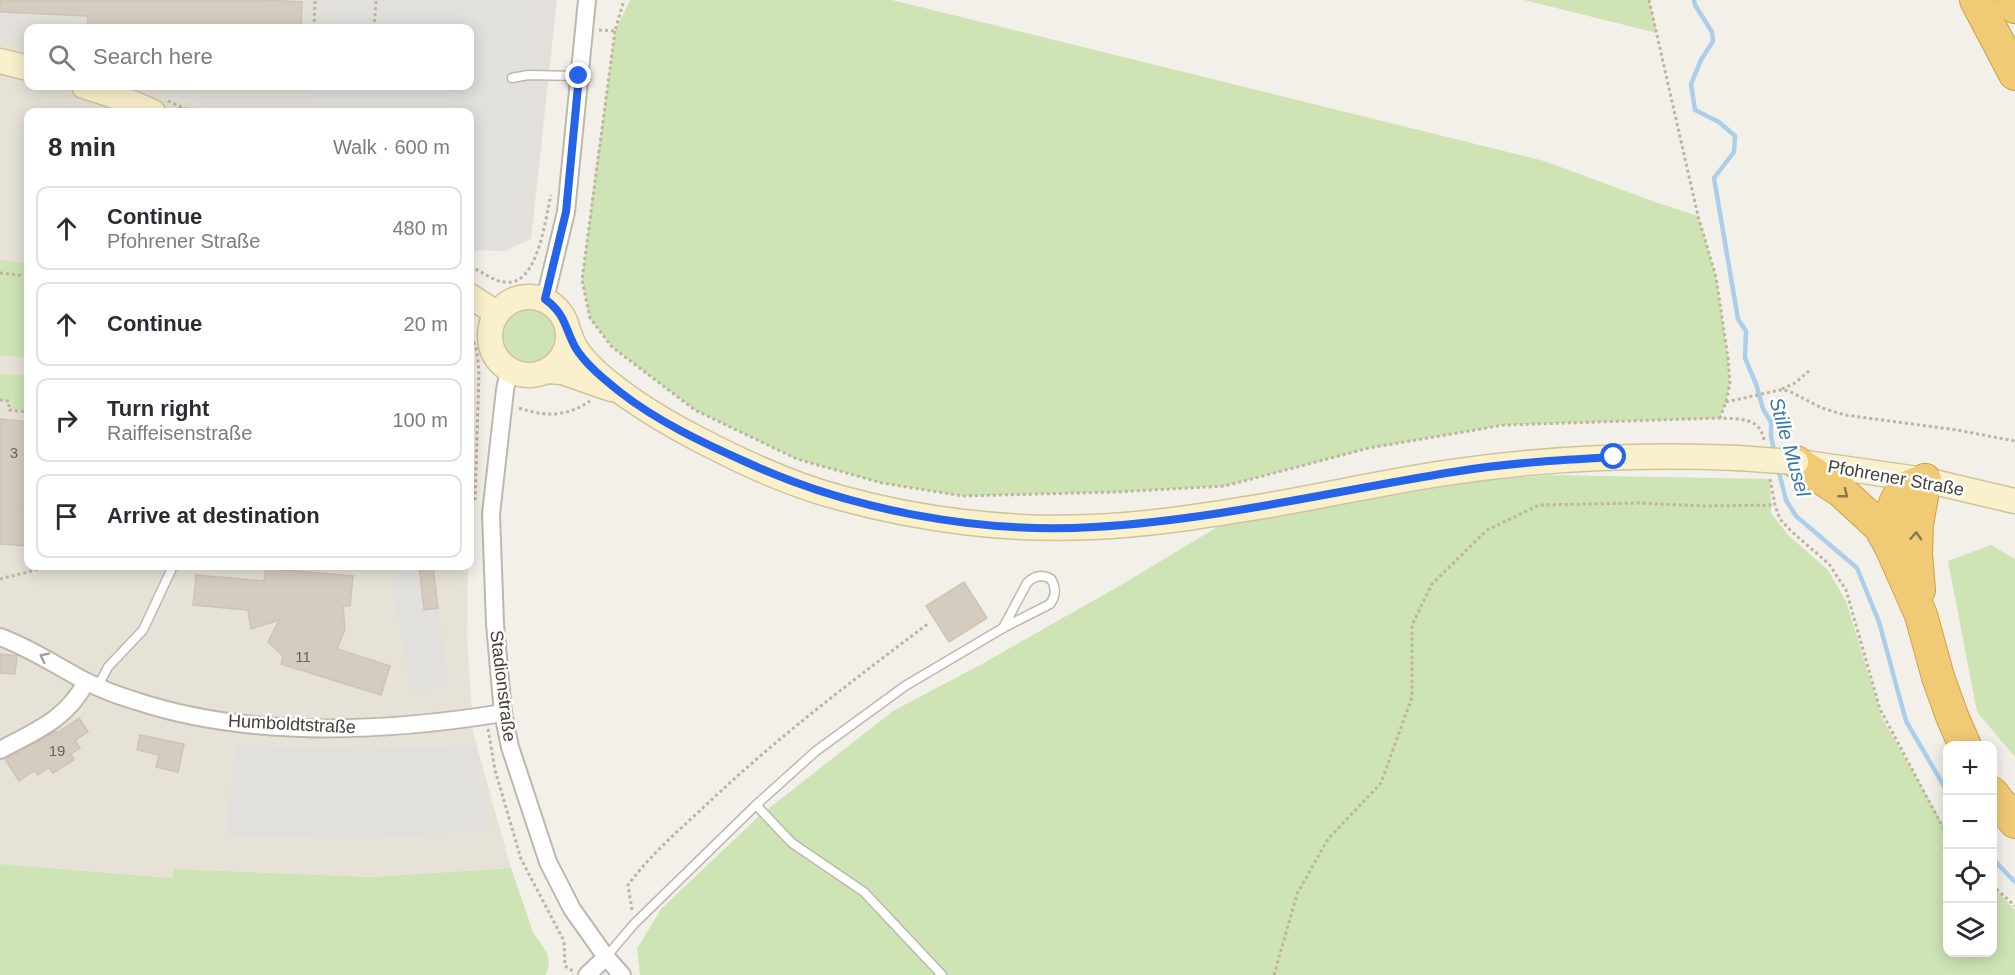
<!DOCTYPE html>
<html lang="en">
<head>
<meta charset="utf-8">
<style>
	body { margin:0; font-family:Arial,sans-serif; background:#f7f7f7; color:#2b2b33 }
	.controls { position:absolute; right:18px; bottom:18px; display:grid; overflow:hidden; border-radius:12px; box-shadow:0 3px 15px #0003 }
	.controls button { width:54px; height:54px; display:grid; place-items:center; padding:0; border:0; border-bottom:2px solid #e1e1e2; background:#fff; color:#2b2b33; font:30px sans-serif }
	.stop { position:absolute; width:18px; height:18px; margin:-14px; border:4px solid #2563eb; border-radius:50%; background:#fff }
	.stop.end { background:#2563eb; border-color:#fff; box-shadow:0 2px 6px #0008 }
	.list { margin:0; padding:0; list-style:none }
	h2 { display:flex; justify-content:space-between; align-items:center; height:78px; margin:0; padding:0 24px; font-size:26px }
	h2 small { font-size:20px; font-weight:400; color:#7c7c81 }
	.list li { display:grid; grid-template-columns:39px 1fr auto; gap:18px; align-items:center; box-sizing:border-box; height:84px; margin:0 12px 12px; padding:0 12px; border:2px solid #e1e1e2; border-radius:12px }
	.list b { display:block; font-size:22px; white-space:nowrap }
	.list p { margin:0; font-size:20px; white-space:nowrap; color:#7c7c81 }
	.list em { font-size:20px; font-style:normal; color:#7c7c81 }
	.icon { flex:none; width:33px; height:33px; fill:none; stroke:currentColor; stroke-width:2; stroke-linecap:round; stroke-linejoin:round }
	.map { position:relative; flex:none; width:2015px; height:975px; overflow:hidden }
	.search { position:absolute; background:#fff; box-shadow:0 3px 15px #0003; left:24px; top:24px; width:450px; height:66px; display:flex; align-items:center; gap:15px; box-sizing:border-box; padding:0 21px; border-radius:12px; color:#7c7c81; font-size:22px }
	.panel { position:absolute; background:#fff; box-shadow:0 3px 15px #0003; left:24px; top:108px; width:450px; height:462px; border-radius:12px }
	.map>svg:first-child { display:block }
</style>
</head>
<body>
<div class="map">
<svg width="2015" height="975" viewBox="0 0 2015 975">
	<rect width="100%" height="100%" fill="#f3f0e9"/>
	<path fill="#e6e2d7" d="M0,40l28,7v39h134l56,26h-190v454h440l-1,69 6,97 38,136 -139,9 -198,-8 -2,9 -172,-14z"/>
	<path fill="#e3dfda" d="M0,0h557l-26,239 -26,12 -35,-1v-138h-252l-56,-26h308v-58h-442v19l-28,-7z"/>
	<g fill="#cee4b5">
		<path d="M630,0h262l652,161 114,42 40,13 18,61 12,81 2,25 -4,19 -6,16 -216,7 -135,23 -144,38 -110,6 -152,4 -81,-13 -85,-24 -102,-49 -83,-63 -22,-29 -8,-38 11,-90 22,-159z"/>
		<path d="M1525,0h124l8,33 -133,-33z"/>
		<path d="M0,260l28,3v95l-28,-3z"/>
		<circle cx="529" cy="335" r="34"/>
		<path d="M0,374l28,1v36l-16,-2v-7l-12,-1z"/>
		<path d="M1551,475l219,4 1,34 17,22 40,35 18,31 36,117 65,113 1,121h44l1,-65 22,23v65h-1375l-3,-26 24,-40 98,-93 134,-105 87,-46 141,-80 98,-59 257,-45z"/>
		<path d="M1991,545l24,14v198l-38,-45 -29,-151z"/>
		<path d="M0,864l172,14 2,-9 198,8 139,-9 22,64 14,21 2,12 -3,10h-546z"/>
	</g>
	<g fill="#e2e0dd">
		<path d="M333,0h204l-12,223 -20,23 -35,2v-136h-156l1,-26h155v-58h-138z"/>
		<path d="M388,566h29l6,45 15,-2 11,76 -37,7z"/>
		<path d="M236,745l129,5 112,-5 2,45 7,-1 4,40 -125,10 -139,-4z"/>
	</g>
	<g fill="none" stroke-linecap="round" stroke-linejoin="round">
		<g stroke="#abcfea" stroke-width="4.5">
			<path d="M1694,0l1,5 17,27 1,9 -12,19 -10,24 4,26 24,12 16,14 -1,16 -20,26 24,141 8,12 -1,27 11,26 7,25 8,13v15l4,17"/>
			<path d="M1778,468l8,32 10,16 61,52 22,54 27,99 42,72"/>
			<path d="M1992,858l23,24"/>
		</g>
	</g>
	<g fill="#d4ccbf" stroke="#cec4b3" stroke-width="1.5">
		<path d="M0,0h266l36,2 -1,26h-214l1,-12 -88,-4z"/>
		<path d="M0,419l28,3v63h-2l-2,24h4v37l-28,-2z"/>
		<path d="M419,566h14l5,42 -14,2z"/>
		<path d="M266,568l87,8 -3,30h-7l2,23 -8,20 53,17 -9,29 -100,-31 2,-8 -15,-14 11,-22 -28,9 -3,-19 -55,-5 3,-30 68,6z"/>
		<path d="M964,582l23,36 -38,24 -23,-36z"/>
		<path d="M0,654l17,2 -2,18 -15,-1z"/>
		<path d="M79,718l9,14 -13,8 5,8 -9,6 3,6 -21,13 -4,-6 -11,8 -3,-5 -16,11 -14,-22 51,-28 1,2z"/>
		<path d="M140,735l44,9 -6,28 -22,-5 3,-12 -22,-5z"/>
	</g>
	<g fill="none" stroke-linecap="round" stroke-linejoin="round">
		<g stroke="#beb8ac" stroke-width="11">
			<g id="lane">
				<path d="M512,78l16,-3 50,1"/>
				<path d="M98,686l10,-19 35,-37 30,-64"/>
				<path d="M756,805l36,38 72,49 78,83"/>
				<path d="M606,957l28,-33 122,-119 60,-54 89,-65 98,-58 47,-24c6,-8 6,-17 1,-25 -9,-5 -17,-3 -24,4l-24,45"/>
			</g>
		</g>
		<g stroke="#beb8ac" stroke-width="20">
			<g id="street">
				<path d="M545,299l21,-87 21,-212"/>
				<path d="M509,370l-4,20 -14,124 4,110 8,89 7,34 38,115 24,47 34,48 16,18"/>
				<path d="M0,637c30,11 57,29 85,44 16,8 34,15 51,20 115,38 250,31 367,12"/>
				<path d="M0,750c36,-19 67,-31 86,-68"/>
				<path d="M587,975l19,-18"/>
			</g>
		</g>
		<g stroke="#cfc39c" stroke-width="27">
			<g id="secondary">
				<path d="M0,61l28,7"/>
				<path d="M84,86l37,12 32,14"/>
				<path d="M470,296l26,17"/>
				<circle cx="529" cy="336" r="39"/>
				<path d="M568,330c2,5 4,12 7,17 20,34 88,74 123,92 46,24 93,46 143,59 80,22 168,33 251,29 55,-2 111,-11 166,-20 67,-11 134,-27 201,-36 92,-13 185,-17 278,-13"/>
				<path d="M547,371l15,1 49,17"/>
				<path d="M1799,462l126,18 90,21"/>
			</g>
		</g>
		<g stroke="#d0a046" stroke-width="34">
			<g id="highway">
				<path d="M1976,0l39,74"/>
				<path d="M2011,0l4,7"/>
				<path d="M1796,462l45,29 39,36 11,20 30,68 17,62 14,39 13,30"/>
				<path d="M1891,547c0,-19 -2,-48 16,-59 5,-4 13,-5 18,-8"/>
				<path d="M1919,590l-3,-37 1,-29 8,-44"/>
				<path d="M1992,793l23,29"/>
			</g>
		</g>
		<g stroke="#beb49f" stroke-width="3" stroke-dasharray="3 3" stroke-linecap="butt">
			<path d="M1649,0l49,216 18,61 12,81 2,25 -4,19 -6,16"/>
			<path d="M314,28l1,-28"/>
			<path d="M374,28l2,-28"/>
			<path d="M599,30l16,1 9,-31"/>
			<path d="M615,31l-33,249 8,38 22,29 83,63 102,49 85,24 81,13 152,-4 110,-6 144,-38 135,-23 216,-7c19,1 40,-1 44,22"/>
			<path d="M168,101l25,11"/>
			<path d="M470,267c11,3 22,14 34,15 34,6 41,-63 47,-87"/>
			<path d="M0,273l28,3"/>
			<path d="M470,337c8,9 8,24 9,36l-4,128"/>
			<path d="M1782,389l13,-6 15,-13"/>
			<path d="M0,400l9,1v9l19,2"/>
			<path d="M1726,402l54,-12 9,1 33,17 23,7 112,15 58,11"/>
			<path d="M519,408c27,9 47,9 71,-7"/>
			<path d="M1770,479l5,26 5,14 11,12 38,33 17,26 34,119 68,128"/>
			<path d="M0,579l52,-13"/>
			<path d="M488,729l7,41 26,89 43,82 1,25 9,6"/>
			<path d="M1992,885l23,21"/>
			<path d="M632,910l-4,-25c22,-30 50,-54 77,-79 70,-67 147,-125 224,-183"/>
			<path d="M1274,975l23,-81 31,-55 53,-56 31,-86v-72l20,-41 55,-54 52,-25 99,-2 67,3 70,-1"/>
		</g>
		<use href="#lane" stroke="#fff" stroke-width="8"/>
		<use href="#street" stroke="#fff" stroke-width="16"/>
		<use href="#secondary" stroke="#faf0cc" stroke-width="24"/>
		<use href="#highway" stroke="#f1ca76" stroke-width="32"/>
		<g stroke="#cfc39c" stroke-width="27" stroke-linecap="butt">
			<path id="secondary-bridge" d="M1737,458l59,4"/>
		</g>
		<use href="#secondary-bridge" stroke="#faf0cc" stroke-width="24"/>
	</g>
	<defs><path id="oneway-chevron" d="M-2-3.5L2.5 0L-2 3.5" fill="none" stroke-width="1.6" stroke-linecap="round" stroke-linejoin="round" transform="scale(1.5)"/></defs>
	<g stroke="#8a7851">
		<use href="#oneway-chevron" transform="translate(1844 494) rotate(38)"/>
		<use href="#oneway-chevron" transform="translate(1916 536) rotate(-87)"/>
	</g>
	<use stroke="#a2a09c" href="#oneway-chevron" transform="translate(44 657) rotate(-153)"/>
	<g fill="none" stroke-linecap="round" stroke-linejoin="round">
		<path stroke="#2563eb" stroke-width="8" d="M579,76l-13,136 -21,87c21,16 19,27 30,48 10,17 30,33 45,45 37,29 83,51 126,70 104,48 233,72 348,65 121,-7 240,-36 359,-55 53,-9 107,-12 161,-15"/>
	</g>
	<g text-anchor="middle" stroke-width="5" stroke-linejoin="round" paint-order="stroke">
		<g font-size="15" fill="#6a645a">
			<text x="14" y="458">3</text>
			<text x="303" y="662">11</text>
			<text x="57" y="756">19</text>
		</g>
		<g font-size="18" fill="#464138" stroke="#fff">
			<text transform="translate(1896 478) rotate(10)" y="6">Pfohrener Straße</text>
			<text transform="translate(503 686) rotate(83)" y="6">Stadionstraße</text>
			<text transform="translate(292 724) rotate(3)" y="6">Humboldtstraße</text>
		</g>
		<g font-size="20" font-style="italic" fill="#3a78a9" stroke="#fff">
			<text transform="translate(1790 447) rotate(74)" y="7">Stille Musel</text>
		</g>
	</g>
</svg>
<div class="controls">
<button>+</button>
<button>−</button>
<button><svg class="icon" aria-label="locate" viewBox="0 0 24 24"><circle cx="12" cy="12" r="6"/><path d="M12 2v4M12 18v4M2 12h4M18 12h4"/></svg></button>
<button><svg class="icon" aria-label="layers" viewBox="0 0 24 24"><path d="M12 4l9 5-9 5-9-5zM3 14l9 5 9-5"/></svg></button>
</div>
<div class="stop" style="left:1614px;top:457px"></div>
<div class="stop end" style="left:579px;top:76px"></div>
<div class="search"><svg class="icon" aria-label="search" viewBox="0 0 24 24"><circle cx="10" cy="10" r="6"/><path d="M15 15l6 6"/></svg>Search here</div>
<section class="panel">
<h2>8 min<small>Walk · 600 m</small></h2>
<ul class="list">
<li><svg class="icon" aria-label="ahead" viewBox="0 0 24 24"><path d="M12 20V5M6 11l6-6 6 6"/></svg><div><b>Continue</b><p>Pfohrener Straße</p></div><em>480 m</em></li>
<li><svg class="icon" aria-label="ahead" viewBox="0 0 24 24"><path d="M12 20V5M6 11l6-6 6 6"/></svg><div><b>Continue</b></div><em>20 m</em></li>
<li><svg class="icon" aria-label="right" viewBox="0 0 24 24"><path d="M7 20v-9h11M14 6l5 5-5 5"/></svg><div><b>Turn right</b><p>Raiffeisenstraße</p></div><em>100 m</em></li>
<li><svg class="icon" aria-label="arrive" viewBox="0 0 24 24"><path d="M6 21V4h12l-3 4 3 4H6"/></svg><div><b>Arrive at destination</b></div></li>
</ul>
</section>
</div>
</body>
</html>
